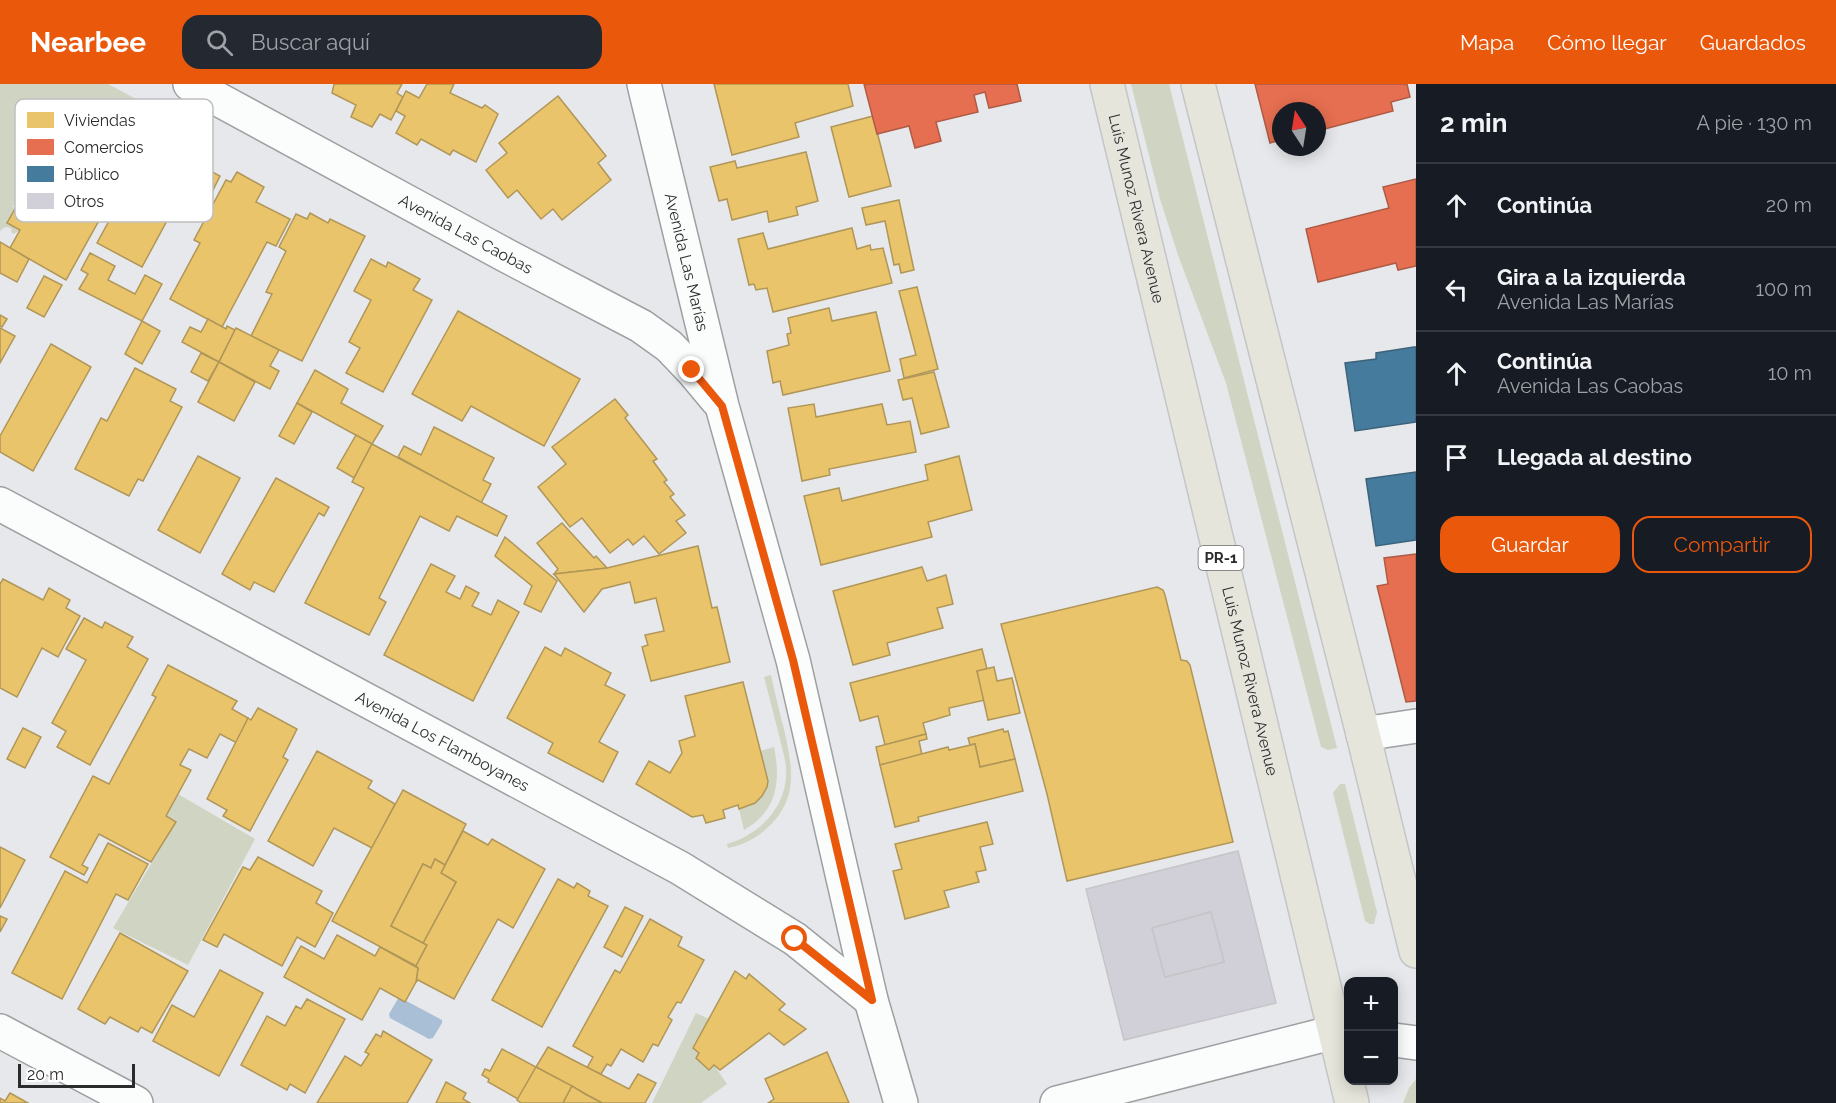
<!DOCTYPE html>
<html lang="es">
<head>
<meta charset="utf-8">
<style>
	body { margin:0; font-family:Raleway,sans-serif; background:#242831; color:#f1f3f6 }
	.controls { position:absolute; right:18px; bottom:18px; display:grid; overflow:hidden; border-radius:12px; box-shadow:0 3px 15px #0003 }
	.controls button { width:54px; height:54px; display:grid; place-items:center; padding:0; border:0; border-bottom:2px solid #363941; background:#171b24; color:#f1f3f6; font:30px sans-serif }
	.compass { position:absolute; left:1272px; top:18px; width:54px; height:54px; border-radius:50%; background:#171b24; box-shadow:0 3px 15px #0003; rotate:348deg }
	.scale { position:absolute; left:18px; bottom:15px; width:117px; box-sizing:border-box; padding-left:6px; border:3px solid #2a2b2d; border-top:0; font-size:16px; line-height:21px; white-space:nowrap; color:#2a2b2d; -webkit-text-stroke:4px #fff; paint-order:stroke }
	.stop { position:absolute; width:18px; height:18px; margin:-14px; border:4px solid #ea580c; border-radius:50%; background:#fff }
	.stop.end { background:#ea580c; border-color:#fff; box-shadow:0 2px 6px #0008 }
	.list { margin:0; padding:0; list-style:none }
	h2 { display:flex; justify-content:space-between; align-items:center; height:78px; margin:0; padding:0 24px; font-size:26px }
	h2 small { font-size:20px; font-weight:400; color:#9ea1a6 }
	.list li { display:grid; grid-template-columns:39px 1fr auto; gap:18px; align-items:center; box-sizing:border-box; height:84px; padding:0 24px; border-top:2px solid #363941 }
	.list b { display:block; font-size:22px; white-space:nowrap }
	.list p { margin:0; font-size:20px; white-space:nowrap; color:#9ea1a6 }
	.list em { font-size:20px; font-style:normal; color:#9ea1a6 }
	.actions { display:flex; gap:12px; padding:18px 24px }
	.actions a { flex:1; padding:14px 0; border:2px solid #ea580c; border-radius:18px; text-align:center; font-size:21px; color:#ea580c }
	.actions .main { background:#ea580c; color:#fff }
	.icon { flex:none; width:33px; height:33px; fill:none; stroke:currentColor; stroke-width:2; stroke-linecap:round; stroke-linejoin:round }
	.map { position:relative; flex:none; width:1416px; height:1019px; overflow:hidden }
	header { display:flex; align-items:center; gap:36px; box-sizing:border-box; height:84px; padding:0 30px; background:#ea580c; color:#fff }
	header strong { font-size:28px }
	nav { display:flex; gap:33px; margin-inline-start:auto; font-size:21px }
	.search { width:420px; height:54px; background:#242831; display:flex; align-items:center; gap:15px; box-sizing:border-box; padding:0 21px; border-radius:18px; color:#9ea1a6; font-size:22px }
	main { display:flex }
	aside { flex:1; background:#171b24 }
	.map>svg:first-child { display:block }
</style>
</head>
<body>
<header>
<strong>Nearbee</strong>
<div class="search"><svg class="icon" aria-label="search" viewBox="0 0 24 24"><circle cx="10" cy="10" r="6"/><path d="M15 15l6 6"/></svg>Buscar aquí</div>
<nav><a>Mapa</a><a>Cómo llegar</a><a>Guardados</a></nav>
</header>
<main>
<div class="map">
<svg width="1416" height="1019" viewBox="0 0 1416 1019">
	<rect width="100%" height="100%" fill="#e7e8eb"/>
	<g fill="#d0d4c2">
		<path d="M0,0h108l30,16 -21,38 -19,-10 6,-12 -28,-15 -59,104 -5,1 13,10 1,13 -14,5 -1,-6 -6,-1 -5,4z"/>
		<path d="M1131,0h38l168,664 -9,2 -7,-3 -95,-364 -48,-128 -18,-56z"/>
		<path d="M771,591c4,18 8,36 13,54 7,33 15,64 -10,92 -12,14 -27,23 -46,27l-1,-4c35,-10 62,-40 59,-77 -1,-11 -5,-22 -7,-32 -5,-19 -10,-39 -15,-58z"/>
		<path d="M774,663c7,35 3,64 -30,83l-5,-21c36,-12 29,-28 21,-58z"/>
		<path d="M1340,700h5l32,128 -3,12h-4l-5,-3 -32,-128z"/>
		<path d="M178,710l77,45 -67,126 -75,-37 63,-106 -10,-6z"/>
		<path d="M696,929l13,6 -16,29 6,5 -3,5 13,12 5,-5 13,19 -26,19h-49z"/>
		<path d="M1416,995v24h-13l6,-15z"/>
	</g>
	<path fill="#a9bfd5" d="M399,913l43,23v3l-9,15 -4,1 -39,-21 -1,-4z"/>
	<g fill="#e9c46a" stroke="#b09658" stroke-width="1.5">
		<path d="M334,0h68l-5,9 6,4 -12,23 -11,-6 -8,13 -21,-10 5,-12 -24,-12z"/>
		<path d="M427,0h27l-4,9 32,15 3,-3 13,9 -22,48 -23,-12 -3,5 -29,-16 -4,6 -21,-12 9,-17 -9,-5 10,-20 13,7z"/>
		<path d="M714,0h134l5,22 -58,17 4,14 -67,18z"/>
		<path d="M558,12l48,60 -8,7 13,17 -49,40 -9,-11 -12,10 -24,-29 -9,8 -22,-28 21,-17 -8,-10z"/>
		<path d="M76,17l29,16 -7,11 28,16 -25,46 11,7 -46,83 -56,-32 10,-18 -13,-7z"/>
		<path d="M873,32l18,70 -42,11 -18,-70z"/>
		<path d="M153,56l67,36 -15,30 -23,-13 -40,74 -45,-24z"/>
		<path d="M806,68l12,49 -22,6 2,8 -29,7 -2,-11 -35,9 -5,-21 -8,2 -9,-34 25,-6 2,7z"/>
		<path d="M237,88l27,15 -8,15 34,17 -14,27 -9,-4 -45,85 -52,-28 30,-56 -6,-3 32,-60 5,2z"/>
		<path d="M899,116l15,70 -13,3 -2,-9 -5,1 -9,-44 -19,4 -4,-17z"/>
		<path d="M310,129l18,10 2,-4 35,17 -63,125 -51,-25 21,-42 -6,-2 20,-41 -7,-4 17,-33 11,5z"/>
		<path d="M852,144l5,21 13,-4 1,5 12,-2 9,35 -119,29 -6,-24 -11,2 -2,-6 -5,1 -11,-46 25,-6 5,16z"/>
		<path d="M0,158l29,17 -12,23 -17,-9z"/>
		<path d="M90,169l25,13 -7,14 27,14 10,-19 17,9 -20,37 -63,-32 9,-15 -7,-4z"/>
		<path d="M371,175l15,8 2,-5 32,17 -7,11 19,10 -49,92 -37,-19 14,-25 -11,-6 22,-42 -17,-9z"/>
		<path d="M44,192l18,9 -18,32 -17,-9z"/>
		<path d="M917,203l21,82 -34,9 -4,-19 16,-4 -17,-64z"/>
		<path d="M829,224l3,13 44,-9 14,59 -107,24 -3,-14 -7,2 -6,-32 22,-6 -2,-11 4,-1 -3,-15z"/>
		<path d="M458,227l122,68 -36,67 -73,-40 -9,15 -50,-27z"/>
		<path d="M0,231l7,4 -5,8 -2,-1z"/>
		<path d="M208,235l18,10 1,-3 8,4 -16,32 -37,-20 8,-15 11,5z"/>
		<path d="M142,237l18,10 -18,33 -17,-10z"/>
		<path d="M0,244l15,8 -15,27z"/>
		<path d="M236,244l43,22 -9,16 9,5 -9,18 -51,-27z"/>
		<path d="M51,260l40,23 -58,104 -33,-19v-16z"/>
		<path d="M201,269l18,9 -11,19 -17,-9z"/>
		<path d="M219,278l36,20 -21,39 -36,-19z"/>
		<path d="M135,284l41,21 -6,12 12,6 -39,74 -5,-2 -9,17 -54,-27 26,-51 6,3z"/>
		<path d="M315,286l33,19 -7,14 42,23 -11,18 -75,-41z"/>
		<path d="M934,288l15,55 -28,7 -9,-36 -9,2 -5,-20z"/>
		<path d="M615,315l13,16 -3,3 32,41 -4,2 14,19 -3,2 10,12 -4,3 15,18 -9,6 10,12 -27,21 -15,-18 -11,9 -5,-6 -18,14 -28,-35 -12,9 -32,-40 28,-23 -14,-17z"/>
		<path d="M297,319l15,9 -18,32 -15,-8z"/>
		<path d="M814,320l2,13 66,-13 5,21 23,-4 6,31 -87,17 1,6 -28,6 -14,-73z"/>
		<path d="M434,343l60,31 -11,22 8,4 -10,19 -83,-46 6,-11 17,9z"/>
		<path d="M356,351l16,9 -18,34 -17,-10z"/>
		<path d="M372,360l135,72 -10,20 -40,-20 -8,15 -29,-15 -41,82 7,4 -17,33 -64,-32 59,-115 -12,-6z"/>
		<path d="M198,372l42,22 -40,75 -42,-23z"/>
		<path d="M959,372l13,54 -44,12 4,15 -111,28 -17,-69 35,-8 3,13 86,-21 -3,-15z"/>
		<path d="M276,394l53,29 -5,9 -5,-3 -45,79 -20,-10 -4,8 -28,-16z"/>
		<path d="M562,439l32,35 2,-2 11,12 -53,6 4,-5 -21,-26z"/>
		<path d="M505,453l52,44 -16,31 -17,-8 8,-18 -37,-30z"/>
		<path d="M698,462l14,62 5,-1 13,55 -79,19 -9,-34 6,-2 -3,-10 19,-4 -8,-33 -21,5 -5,-21 -28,7 -18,23 -30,-38 53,-6z"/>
		<path d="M431,480l24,12 -9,16 14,7 6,-13 13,7 -7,13 19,9 7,-15 21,12 -46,89 -89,-46z"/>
		<path d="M922,483l5,14 19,-6 7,29 -16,4 6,20 -56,15 3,12 -37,10 -20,-74z"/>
		<path d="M3,495l40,21 6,-12 21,12 -4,8 14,8 -22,41 -16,-9 -25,49 -17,-9v-104z"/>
		<path d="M1157,503l6,3 2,5 16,65 6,1 3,4 43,177 -166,39 -20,-87 -46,-170z"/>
		<path d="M84,534l18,10 3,-6 28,15 -6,10 21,12 -58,106 -33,-18 9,-16 -14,-8 34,-63 -20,-11z"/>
		<path d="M545,563l16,9 4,-8 46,25 -6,12 20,10 -26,47 19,10 -15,30 -55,-29 5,-10 -46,-25z"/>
		<path d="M982,565l5,20 -10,2 8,29 -36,8 1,7 -27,8 3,11 -41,11 -7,-29 -18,5 -10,-38z"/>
		<path d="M168,581l69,36 -5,8 16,9 -11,25 -17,-9 -13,24 -18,-9 -9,16 11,5 -25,46 10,6 -25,40 -52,-28 -17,31 6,3 -4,7 -34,-18 43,-81 16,8 47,-87 -4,-2z"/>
		<path d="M994,583l3,14 15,-3 8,35 -32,7 -11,-49z"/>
		<path d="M743,598l25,99 -1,6 -5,9 -7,7 -16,6 -1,-4 -15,5 2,8 -19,5 -3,-8 -11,2 -56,-33 13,-23 21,12 12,-20 -3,-12 16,-5 -10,-40z"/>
		<path d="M258,624l39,21 -14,28 5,3 -38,71 -27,-15 4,-6 -20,-11 41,-81 3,2z"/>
		<path d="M23,644l18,9 -16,31 -18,-9z"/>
		<path d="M1003,645l1,3 4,-1 7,28 -35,8 -5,-23 -5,1 -2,-7z"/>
		<path d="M926,650l1,5 -8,2 3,14 -42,10 -4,-18z"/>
		<path d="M975,660l5,23 35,-8 8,32 -105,26 1,4 -24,6 -15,-62 68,-18 1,3z"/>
		<path d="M317,667l55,30 -4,7 27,16 -23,44 -38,-20 -21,38 -45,-25z"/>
		<path d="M403,706l63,34 -21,41 -10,-6 -4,9 -8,-4 -32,62 36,19 -11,21 -84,-45z"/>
		<path d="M987,738l6,22 -13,3 6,23 -10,2 3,10 -35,9 5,16 -44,12 -12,-48 9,-2 -7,-25z"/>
		<path d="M463,747l25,14 4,-6 53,30 -32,59 -15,-9 -44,80 -36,-19 -2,2 2,-14 -2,-2 11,-21 -4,-2 33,-61 -15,-9z"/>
		<path d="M108,759l40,21 -20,36 -12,-6 -54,105 -50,-26 53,-102 22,12z"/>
		<path d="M0,763l25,13 -25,48z"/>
		<path d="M258,773l64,34 -6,12 17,10 -18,34 -18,-10 -15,29 -58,-32 -7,13 -14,-7 40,-73 7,3z"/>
		<path d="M435,775l10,6 -4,8 15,9 -33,61 -32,-17 32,-62 8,4z"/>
		<path d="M558,795l16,9 3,-5 13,8 -2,5 20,10 -66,121 -50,-27z"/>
		<path d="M625,823l18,9 -21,41 -18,-10z"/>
		<path d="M0,832l7,3 -7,13z"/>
		<path d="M650,835l32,18 -4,9 26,14 -23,43 -4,-1 -9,15 4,3 -14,26 -5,-2 -10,18 -22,-13 -10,17 -4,-2 -6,10 -14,-6 6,-11 -20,-11 42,-76 5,3z"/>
		<path d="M120,849l68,38 -36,62 -11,-6 -3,5 -28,-15 -5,7 -27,-15z"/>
		<path d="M337,851l38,21 5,-9 38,21 -2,14 -11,20 -25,-14 -18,32 -78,-43 17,-31 23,13z"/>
		<path d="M220,886l43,23 -44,83 -66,-35 19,-36 22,12z"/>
		<path d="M735,887l11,8 3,-5 36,30 -6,6 27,19 -22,16 -15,-12 -49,37 -6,-5 -5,5 -13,-12 3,-5 -6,-5z"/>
		<path d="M307,915l38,20 -40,74 -15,-9 -3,6 -46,-25 26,-49 18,10 11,-20 5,3z"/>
		<path d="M383,947l49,29 -25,43h-90l28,-47 16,10 8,-12 -4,-2 11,-18 5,3z"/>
		<path d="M548,963l81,42 9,-15 18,9 -11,20h-43l-66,-36z"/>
		<path d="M502,965l34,18 -18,32 -30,-17 1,-3 -7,-4 3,-6 5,2z"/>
		<path d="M827,968l22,51h-81l6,-4 -9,-20z"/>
		<path d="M536,983l36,19 -9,17h-42l-4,-3z"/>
		<path d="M446,998l20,11 -3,6 7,4h-34z"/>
		<path d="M572,1002l13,8 17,9h-39z"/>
		<path d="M10,1009l18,10h-28v-5l5,3z"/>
	</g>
	<g fill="#e76f51" stroke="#ae5b46" stroke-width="1.5">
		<path d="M864,0h153l4,17 -32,7 -4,-16 -11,3 4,17 -42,10 5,19 -26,7 -6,-22 -32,8z"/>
		<path d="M1255,0h152l3,13 -19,5 2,9 -76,20v-20h-36v29l-11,3z"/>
		<path d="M1416,95v87l-18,4 -2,-7 -78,19 -12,-53 83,-21 -6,-21z"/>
		<path d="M1416,470v147l-10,1 -29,-116 11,-2 -4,-26z"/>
	</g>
	<g fill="#457b9d" stroke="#3d637b" stroke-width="1.5">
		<path d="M1414,263h2v75l-61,9 -10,-68 31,-4v-6z"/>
		<path d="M1416,388v68l-40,6 -10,-67z"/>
	</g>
	<g fill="#d1d0d8" stroke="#c5c5c8" stroke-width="1.5" fill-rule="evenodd">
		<path d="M1238,767l38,152 -152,37 -38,-151zM1211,828l13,50 -59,15 -13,-49z"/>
		<path d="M1211,828l13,50 -59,15 -13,-49z"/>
	</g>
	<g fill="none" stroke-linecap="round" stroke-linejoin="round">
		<g stroke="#9e9fa1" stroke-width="36">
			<g id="minor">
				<path id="s1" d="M190,0l317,172 134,70 28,20 23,24 25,30"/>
				<path id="s2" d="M644,0l78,322 71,254 78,340 30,103"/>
				<path id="s3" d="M0,420l680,364 115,71 76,61"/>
				<path d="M1363,650l53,-8"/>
				<path d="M0,947l136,72"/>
				<path d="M1394,956l22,3"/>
				<path d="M1057,1019l278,-71 13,2"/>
			</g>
		</g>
		<g stroke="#c4c5c6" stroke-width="36">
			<g id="major">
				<path id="s4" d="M1107,0l245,1019"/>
				<path d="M1198,0l165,650 53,217"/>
			</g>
		</g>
		<use href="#minor" stroke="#fbfcfc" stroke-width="33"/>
		<use href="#major" stroke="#e6e5dc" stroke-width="33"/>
	</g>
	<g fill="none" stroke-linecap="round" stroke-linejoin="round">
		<path stroke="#ea580c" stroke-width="8" d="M692,286l30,36 71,254 79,340 -77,-61"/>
	</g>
	<g text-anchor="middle" stroke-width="6" stroke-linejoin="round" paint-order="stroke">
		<rect fill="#fff" stroke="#6a6b6c" stroke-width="1.5" x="1198.5" y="462" width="45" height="24" rx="4.5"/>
		<g font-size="15" font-weight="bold" fill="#2a2b2d">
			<text x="1221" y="479">PR-1</text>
		</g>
		<g font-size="16" fill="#2a2b2d" stroke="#fff">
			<text dy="6" stroke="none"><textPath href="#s4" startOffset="128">Luis Munoz Rivera Avenue</textPath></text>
			<text dy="6" stroke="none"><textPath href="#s1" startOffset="314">Avenida Las Caobas</textPath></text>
			<text dy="6" stroke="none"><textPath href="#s2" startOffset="183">Avenida Las Marías</textPath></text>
			<text dy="6" stroke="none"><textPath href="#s4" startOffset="614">Luis Munoz Rivera Avenue</textPath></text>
			<text dy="6" stroke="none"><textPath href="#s3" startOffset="502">Avenida Los Flamboyanes</textPath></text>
		</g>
	</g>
	<rect x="15" y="15" width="198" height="123" rx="9" fill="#fff" stroke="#bfbfc0" stroke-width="1.5"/>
	<rect x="27" y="28" width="27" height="16" fill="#e9c46a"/>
	<rect x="27" y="55" width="27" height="16" fill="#e76f51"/>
	<rect x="27" y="82" width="27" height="16" fill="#457b9d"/>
	<rect x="27" y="109" width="27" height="16" fill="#d1d0d8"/>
	<g font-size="16" fill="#2a2b2d">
		<text x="64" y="42">Viviendas</text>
		<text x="64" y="69">Comercios</text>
		<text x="64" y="96">Público</text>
		<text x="64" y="123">Otros</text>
	</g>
</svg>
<div class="controls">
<button>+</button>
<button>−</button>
</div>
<svg class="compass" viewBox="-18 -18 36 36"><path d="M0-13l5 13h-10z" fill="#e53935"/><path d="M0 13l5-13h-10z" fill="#9ea1a6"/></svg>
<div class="scale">20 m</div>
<div class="stop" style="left:795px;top:855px"></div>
<div class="stop end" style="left:692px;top:286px"></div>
</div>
<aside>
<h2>2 min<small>A pie · 130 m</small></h2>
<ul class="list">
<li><svg class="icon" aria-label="ahead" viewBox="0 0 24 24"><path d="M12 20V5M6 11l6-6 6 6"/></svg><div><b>Continúa</b></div><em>20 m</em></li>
<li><svg class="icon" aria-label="left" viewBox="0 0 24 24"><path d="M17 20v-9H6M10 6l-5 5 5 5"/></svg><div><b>Gira a la izquierda</b><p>Avenida Las Marías</p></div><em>100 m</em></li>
<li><svg class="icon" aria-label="ahead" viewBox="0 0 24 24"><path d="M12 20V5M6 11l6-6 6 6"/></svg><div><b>Continúa</b><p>Avenida Las Caobas</p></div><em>10 m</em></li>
<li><svg class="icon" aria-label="arrive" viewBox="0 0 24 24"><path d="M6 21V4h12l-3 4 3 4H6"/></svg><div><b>Llegada al destino</b></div></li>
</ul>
<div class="actions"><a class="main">Guardar</a><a>Compartir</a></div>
</aside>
</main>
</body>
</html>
